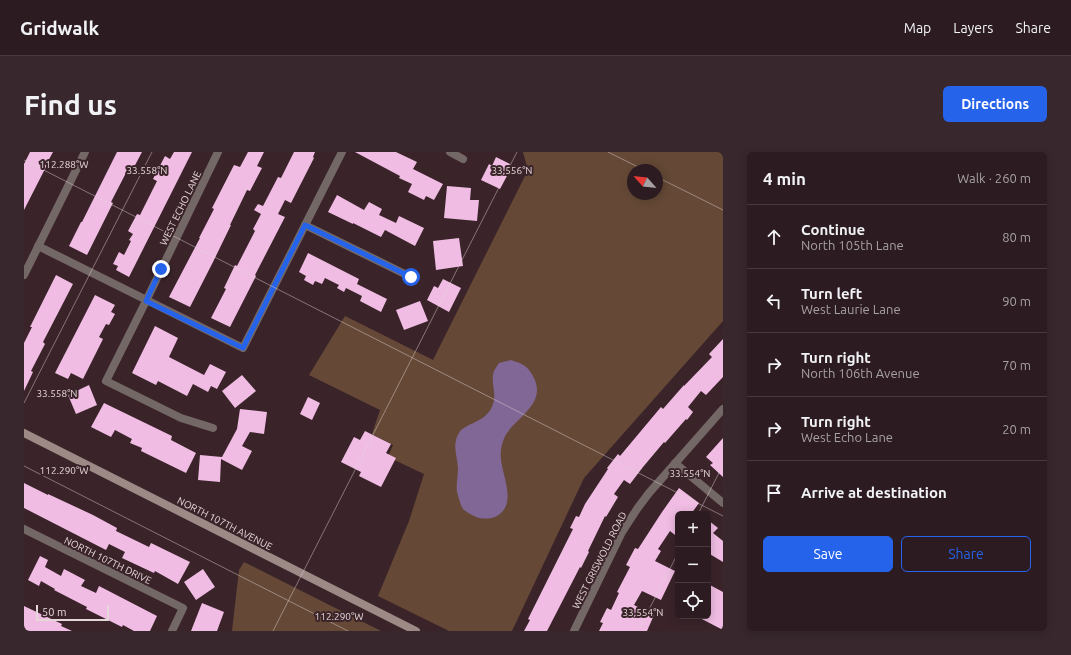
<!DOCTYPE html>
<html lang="en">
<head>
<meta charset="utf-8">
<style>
	body { margin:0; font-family:Ubuntu,sans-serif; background:#38282d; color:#f1f3f6 }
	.controls { position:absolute; right:12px; bottom:12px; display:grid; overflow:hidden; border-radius:6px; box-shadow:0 2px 10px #0003 }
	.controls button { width:36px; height:36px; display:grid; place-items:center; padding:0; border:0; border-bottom:1px solid #48393e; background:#2c1b20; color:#f1f3f6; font:20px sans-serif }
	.compass { position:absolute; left:603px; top:12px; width:36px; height:36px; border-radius:50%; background:#2c1b20; box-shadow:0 2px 10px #0003; rotate:297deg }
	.scale { position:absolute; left:12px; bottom:10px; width:73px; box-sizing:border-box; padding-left:4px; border:2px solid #e5d6d9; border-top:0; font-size:11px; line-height:14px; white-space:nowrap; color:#e5d6d9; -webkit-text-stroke:3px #3a242a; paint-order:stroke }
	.stop { position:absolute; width:12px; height:12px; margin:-9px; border:3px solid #2563eb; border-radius:50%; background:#fff }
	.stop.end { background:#2563eb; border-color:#fff; box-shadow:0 1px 4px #0008 }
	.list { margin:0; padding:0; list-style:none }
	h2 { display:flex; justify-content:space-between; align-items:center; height:52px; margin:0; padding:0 16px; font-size:17px }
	h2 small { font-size:13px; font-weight:400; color:#a6a1a5 }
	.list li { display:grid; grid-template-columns:26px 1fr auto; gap:12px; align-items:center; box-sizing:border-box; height:64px; padding:0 16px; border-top:1px solid #48393e }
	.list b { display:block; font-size:15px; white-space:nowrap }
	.list p { margin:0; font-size:13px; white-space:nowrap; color:#a6a1a5 }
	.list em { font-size:13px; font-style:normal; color:#a6a1a5 }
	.actions { display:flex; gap:8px; padding:12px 16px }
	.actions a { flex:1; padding:9px 0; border:1px solid #2563eb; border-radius:6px; text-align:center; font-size:14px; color:#2563eb }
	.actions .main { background:#2563eb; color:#fff }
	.icon { flex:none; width:22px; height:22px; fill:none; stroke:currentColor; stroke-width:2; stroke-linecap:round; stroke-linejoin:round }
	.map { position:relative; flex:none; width:699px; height:479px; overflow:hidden; border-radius:6px }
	header { display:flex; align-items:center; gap:24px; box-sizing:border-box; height:56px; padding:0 20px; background:#2c1b20; border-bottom:1px solid #48393e }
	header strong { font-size:19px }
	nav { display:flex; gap:22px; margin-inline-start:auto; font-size:14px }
	.intro { display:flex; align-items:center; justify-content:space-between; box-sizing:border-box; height:96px; padding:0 24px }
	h1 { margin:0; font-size:28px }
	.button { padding:10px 18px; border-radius:6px; background:#2563eb; color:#fff; font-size:14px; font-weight:700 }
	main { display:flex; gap:24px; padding:0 24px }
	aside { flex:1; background:#2c1b20; border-radius:6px; box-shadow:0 2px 10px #0003 }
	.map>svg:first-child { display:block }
</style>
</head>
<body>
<header>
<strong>Gridwalk</strong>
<nav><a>Map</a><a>Layers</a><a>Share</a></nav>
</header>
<div class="intro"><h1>Find us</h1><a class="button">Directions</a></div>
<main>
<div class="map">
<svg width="699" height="479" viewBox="0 0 699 479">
	<rect width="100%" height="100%" fill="#3a242a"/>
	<g fill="#654936" fill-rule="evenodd">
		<path d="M499,0h200v169l-139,157 -72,153h-63l-71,-35 31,-75 15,-47 -36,-17 5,-12 -21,-11 8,-24 -71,-35 36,-59 88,44 95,-190zM609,18h24v24h-24z"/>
		<path d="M220,410l137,69h-149l7,-61z"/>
	</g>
	<path fill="#806795" d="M487,208c12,4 17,6 23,18 12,25 -15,38 -27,55 -3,4 -6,13 -6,18 -3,19 19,51 -4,65 -6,3 -11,3 -18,2 -4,-1 -13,-6 -16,-9 -2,-2 -5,-14 -6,-17 -1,-8 1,-16 1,-24 -1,-15 -7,-24 3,-38 2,-2 5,-3 8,-5 11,-5 20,-9 24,-21 4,-11 -3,-22 1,-33 1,-2 3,-5 5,-8z"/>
	<g fill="#f0bce3">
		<path d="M6,0h23l-7,13h1l-23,45v-46z"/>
		<path d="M93,0h25l-10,19 -4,-2 -17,33 2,1 -26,52 -18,-9 12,-24h1z"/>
		<path d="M150,0h18l-63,125 -13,-7 2,-4 -5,-2 6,-12 5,3 7,-14 -2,-1 4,-6 -5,-3 9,-17 3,1 17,-34 -4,-2 12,-23 5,3z"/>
		<path d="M224,0h16l-7,14 5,2 -12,23 -3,-1 -17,35h1l-18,37 -23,45 -21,-10 31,-59h-1l15,-29 -2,-1 22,-43 6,2z"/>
		<path d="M270,0h21l-2,5 1,1 -23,45 -6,-3 -7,14 7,3 -30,58 1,1 -26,51 -19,-9 15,-29 -2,-1 11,-23 2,1 18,-35 -2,-2 8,-15 -7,-4 4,-6 5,2 15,-29 3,1z"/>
		<path d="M331,0h41l21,10 -4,7 30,15 -9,16 -8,-4 -2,4 -16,-8 4,-8 -13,-6 1,-2z"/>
		<path d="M472,5l14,7 -5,9 3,1 -8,15 -19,-9 8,-16 3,2z"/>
		<path d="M423,34l24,2 -1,12h9l-2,21 -33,-3z"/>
		<path d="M313,43l27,15 5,-8 13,7 -3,6 17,8 3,-7 25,12 -9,18 -30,-16 -4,7 -28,-14v1l-25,-12z"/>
		<path d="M435,86l4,28 -27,4 -3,-29z"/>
		<path d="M284,101l51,26 -2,5 30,15 -6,13 -21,-11 2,-5 -16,-8 -2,4 -7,-4 2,-3 -14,-7 -3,6 -7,-3 -2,4 -9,-5 2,-4 -7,-4z"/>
		<path d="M32,123l17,9 -30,58 2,2 -14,27 2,1 -9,19v-48l8,-16h-2z"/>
		<path d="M419,127l18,9 -12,24 -22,-12 7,-14 4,2z"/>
		<path d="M71,143l20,10 -4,7 4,2 -6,11 -3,-1 -7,13 4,2 -20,40 -12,-6 -3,6 -13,-6z"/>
		<path d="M396,149l8,20 -24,9 -8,-20z"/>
		<path d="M131,174l23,12 -9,19 35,18 6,-11 16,8 -9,17 -6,-3 -3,6 -15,-8 -6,12 -29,-15 -2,4 -24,-12z"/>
		<path d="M699,187v38l-17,18 -5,-4 -13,16 5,5 -6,8 -1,-1 -21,24 -1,-1 -21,25 -13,17 -6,-4 -10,14 4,3 -12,20 -1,-1 -17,35 1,1 -8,16 -1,-1 -33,64h-23l6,-11 -2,-1 45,-90 -3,-1 6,-12 3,1 6,-13 23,-35 -1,-1 11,-14 2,2 41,-49 2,2 21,-24v1l28,-29 -3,-3z"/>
		<path d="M218,223l14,16 -21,17 -13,-17z"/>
		<path d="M65,233l8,20 -21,9 -8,-19z"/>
		<path d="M284,245l12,6 -8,17 -12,-6z"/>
		<path d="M80,251l68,33 -1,4 25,13 -10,20 -45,-22 1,-3 -12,-5 2,-4 -17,-9 -4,7 -20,-10z"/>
		<path d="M216,257l27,3 -3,22 -14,-2 -8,14 10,5 -10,19 -21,-11 -1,23 -22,-2 2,-25 22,2 15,-28z"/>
		<path d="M341,279l26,13 -5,9 10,5 -15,29 -22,-11 2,-4 -20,-10 13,-25 6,3z"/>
		<path d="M699,286v39l-13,-12 3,-2 -7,-6z"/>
		<path d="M0,331l24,12v-1l45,21 24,13 -1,3 33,16 2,-4 39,19 -12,22 -23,-13 -1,2 -32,-15 3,-6 -16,-8 -3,6 -82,-42z"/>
		<path d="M655,336l20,15 -8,11h-13v16l-3,5 -5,-4 -12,18 3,2 -6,10 20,10 -14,29 -19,-9 -8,14 20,10 -7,16h-48l4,-8 -3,-1 7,-14 4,2 8,-17 -2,-1 13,-25 -4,-2 9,-17 3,1 24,-37z"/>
		<path d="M684,368l10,8 -5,5 10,8v21l-15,-9z"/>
		<path d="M16,404l8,4 -3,7 16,9 3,-7 21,11 -4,6 15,7 3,-7 58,30 -7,15h-16l-11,-6 -1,2 -36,-18 1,-2 -33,-17 1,-1 -14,-8 -2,5 -11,-6z"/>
		<path d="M179,417l12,18 -19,13 -12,-18z"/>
		<path d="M684,432l15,8v38l-27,-14h12z"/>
		<path d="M178,451l22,9 -7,19h-26z"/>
		<path d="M0,454l38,18 -1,2 11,5h-48z"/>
	</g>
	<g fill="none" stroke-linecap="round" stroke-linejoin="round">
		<g stroke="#746866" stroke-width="8">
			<path d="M426,0l13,7"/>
			<path d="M281,73l106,52"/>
			<path d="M14,94l205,102 99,-196"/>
			<path d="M0,123l61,-123"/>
			<path d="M189,276l-32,-10 -75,-37 40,-80 72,-149"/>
			<path d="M651,311l48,40"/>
			<path d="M0,377l159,79 -11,23"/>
			<path d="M550,479l48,-99 15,-23 12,-16 74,-84"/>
		</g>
		<path stroke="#9d8a87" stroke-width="8" d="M0,281l392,198"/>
	</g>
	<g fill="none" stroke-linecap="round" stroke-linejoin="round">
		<path stroke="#2563eb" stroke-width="5" d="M137,117l-15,32 97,47 62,-123 106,52"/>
	</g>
	<path fill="none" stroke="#e5d6d9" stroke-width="1" stroke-opacity="0.45" d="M584,0l36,18M0,8l699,356M633,25l66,33M0,251l128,-251M0,314l324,165M674,362l25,-49M249,479l244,-479M614,479l40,-78"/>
	<g text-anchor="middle" stroke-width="4" stroke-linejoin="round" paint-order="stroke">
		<g font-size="10" fill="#e5d6d9" stroke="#3a242a">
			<text transform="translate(156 56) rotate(-64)" y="4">WEST ECHO LANE</text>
			<text transform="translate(201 371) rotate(27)" y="4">NORTH 107TH AVENUE</text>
			<text transform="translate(84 408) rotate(26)" y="4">NORTH 107TH DRIVE</text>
			<text transform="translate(575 408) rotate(-63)" y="4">WEST GRISWOLD ROAD</text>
		</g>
	</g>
	<g font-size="10" text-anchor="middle" fill="#e5d6d9" stroke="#3a242a" stroke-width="4" stroke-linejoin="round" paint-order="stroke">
		<text x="40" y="16">112.288°W</text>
		<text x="123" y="22">33.558°N</text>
		<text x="488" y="22">33.556°N</text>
		<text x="33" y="245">33.558°N</text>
		<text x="40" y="322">112.290°W</text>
		<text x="666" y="325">33.554°N</text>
		<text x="619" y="464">33.554°N</text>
		<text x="315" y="468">112.290°W</text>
	</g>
</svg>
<div class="controls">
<button>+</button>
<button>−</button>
<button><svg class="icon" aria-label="locate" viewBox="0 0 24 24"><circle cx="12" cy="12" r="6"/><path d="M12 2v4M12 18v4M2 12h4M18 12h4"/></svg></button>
</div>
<svg class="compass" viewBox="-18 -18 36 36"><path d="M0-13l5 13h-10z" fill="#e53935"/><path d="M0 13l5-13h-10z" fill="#a6a1a5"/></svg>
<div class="scale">50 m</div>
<div class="stop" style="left:387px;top:125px"></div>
<div class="stop end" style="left:137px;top:117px"></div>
</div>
<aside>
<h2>4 min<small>Walk · 260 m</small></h2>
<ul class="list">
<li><svg class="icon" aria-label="ahead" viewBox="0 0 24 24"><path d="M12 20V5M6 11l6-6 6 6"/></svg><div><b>Continue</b><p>North 105th Lane</p></div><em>80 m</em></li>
<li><svg class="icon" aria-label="left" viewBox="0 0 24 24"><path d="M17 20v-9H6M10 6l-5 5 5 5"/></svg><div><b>Turn left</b><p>West Laurie Lane</p></div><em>90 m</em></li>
<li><svg class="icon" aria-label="right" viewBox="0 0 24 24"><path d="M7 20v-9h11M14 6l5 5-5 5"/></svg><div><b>Turn right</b><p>North 106th Avenue</p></div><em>70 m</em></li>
<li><svg class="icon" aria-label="right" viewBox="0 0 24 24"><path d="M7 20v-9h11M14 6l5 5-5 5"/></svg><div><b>Turn right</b><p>West Echo Lane</p></div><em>20 m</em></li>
<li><svg class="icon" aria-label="arrive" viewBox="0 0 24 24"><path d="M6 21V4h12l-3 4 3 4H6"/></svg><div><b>Arrive at destination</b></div></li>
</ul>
<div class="actions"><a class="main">Save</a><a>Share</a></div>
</aside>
</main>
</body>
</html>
